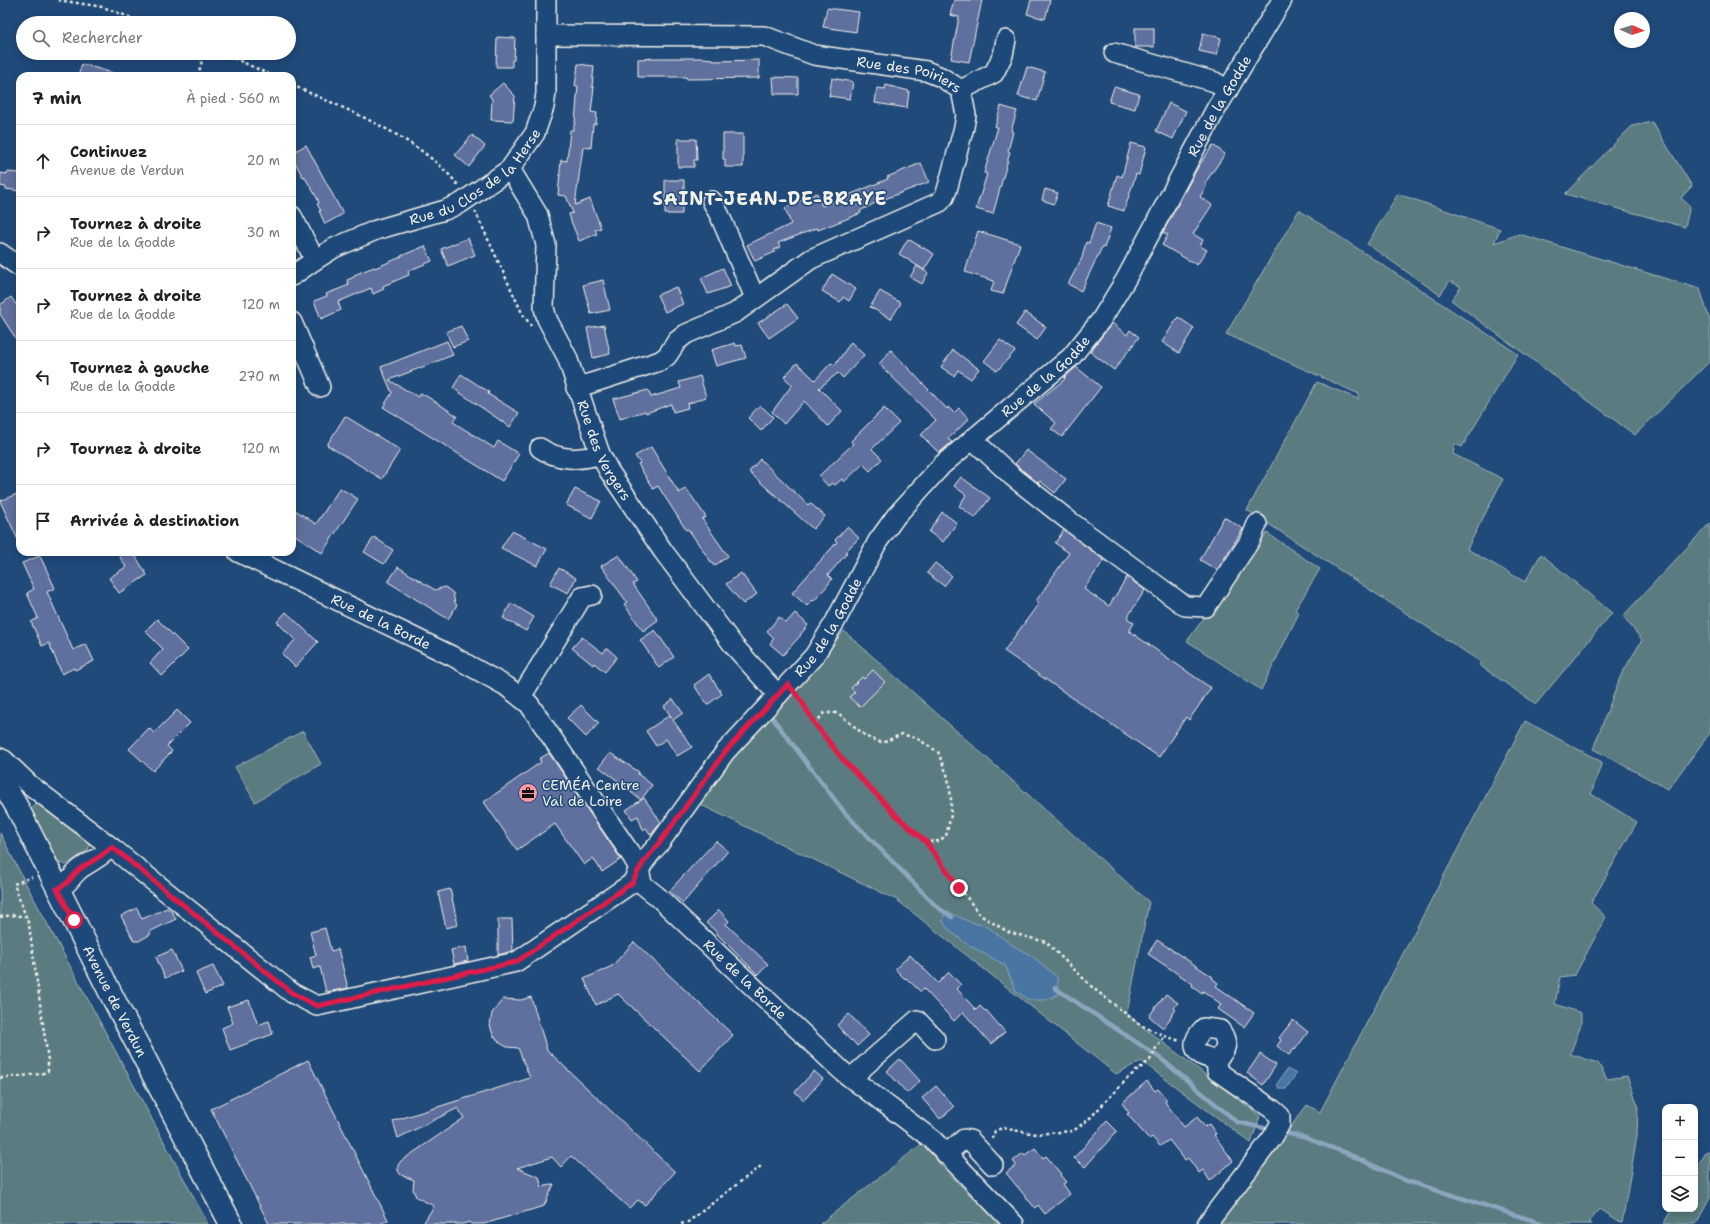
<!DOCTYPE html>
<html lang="fr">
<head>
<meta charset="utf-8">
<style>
	body { margin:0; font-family:"Shantell Sans",sans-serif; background:#f6f6f6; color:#202124 }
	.controls { position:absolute; right:12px; bottom:12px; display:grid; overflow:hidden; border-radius:8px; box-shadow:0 2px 10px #0003 }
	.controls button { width:36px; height:36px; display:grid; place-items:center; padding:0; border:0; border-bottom:1px solid #e0e0e0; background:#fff; color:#202124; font:20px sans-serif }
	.compass { position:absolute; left:1614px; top:12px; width:36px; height:36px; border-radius:50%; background:#fff; box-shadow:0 2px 10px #0003; rotate:93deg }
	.stop { position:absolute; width:12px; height:12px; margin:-9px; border:3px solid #e11d48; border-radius:50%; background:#fff }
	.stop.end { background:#e11d48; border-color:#fff; box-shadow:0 1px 4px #0008 }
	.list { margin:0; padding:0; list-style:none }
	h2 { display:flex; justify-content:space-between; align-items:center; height:52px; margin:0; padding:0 16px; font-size:17px }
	h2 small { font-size:13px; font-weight:400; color:#757577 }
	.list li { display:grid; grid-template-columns:26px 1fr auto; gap:12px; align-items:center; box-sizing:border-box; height:72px; padding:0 16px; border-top:1px solid #e0e0e0 }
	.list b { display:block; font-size:15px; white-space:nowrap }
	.list p { margin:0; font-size:13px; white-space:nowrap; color:#757577 }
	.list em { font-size:13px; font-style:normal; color:#757577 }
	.icon { flex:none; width:22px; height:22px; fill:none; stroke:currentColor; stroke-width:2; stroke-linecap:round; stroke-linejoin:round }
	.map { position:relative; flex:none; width:1710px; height:1224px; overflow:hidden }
	.search { position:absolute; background:#fff; box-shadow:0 2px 10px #0003; left:16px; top:16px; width:280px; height:44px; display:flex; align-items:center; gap:10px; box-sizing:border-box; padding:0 14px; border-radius:22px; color:#757577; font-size:15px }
	.panel { position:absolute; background:#fff; box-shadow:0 2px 10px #0003; left:16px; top:72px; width:280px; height:484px; border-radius:12px }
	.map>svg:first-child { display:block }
</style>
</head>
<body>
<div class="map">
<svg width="1710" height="1224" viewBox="0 0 1710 1224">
	<rect width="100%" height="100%" fill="#1f4a7a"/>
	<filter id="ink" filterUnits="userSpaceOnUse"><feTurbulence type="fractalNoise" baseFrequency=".025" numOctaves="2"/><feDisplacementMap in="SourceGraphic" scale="8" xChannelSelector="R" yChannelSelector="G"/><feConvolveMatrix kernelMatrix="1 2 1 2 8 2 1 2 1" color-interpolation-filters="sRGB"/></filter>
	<g filter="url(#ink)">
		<g fill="#5a7b80" stroke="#a7b6b4">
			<path d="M1652,122l40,64 -11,12 9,8 -5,21 -120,-33 67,-68z"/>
			<path d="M1398,194l102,35 -6,14 25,-9 181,55 10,32v40l-75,74 -184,-135 10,-13 -11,-6 -10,14 -73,-51z"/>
			<path d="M1299,210l219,144 -56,93 -7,-3 -2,10 50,25 -36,70 58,33 16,-28 71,59 -76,91 -57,-39 2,-3 -234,-152 70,-128 41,17 1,-5 -133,-60z"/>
			<path d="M1710,523v210l-42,56 -75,-40 28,-74 21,-35 -19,-24z"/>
			<path d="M1267,533l53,36 -25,41 4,3 -38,77 -74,-49z"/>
			<path d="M844,631l305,271 -22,111 13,12 120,91 -9,27 -110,-82 -25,13 -219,-174 -202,-98z"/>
			<path d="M1525,721l77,41 -11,32 46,28 -46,81 15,14 -31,58 -15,2 -5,27 26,9v12l-11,29 28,9 9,16 20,-3 11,29 -1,31 -15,87 -22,-14 -11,13 3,2h-375l90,-119 13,7z"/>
			<path d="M303,731l18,33 -66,38 -20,-35z"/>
			<path d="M39,802l51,41 -2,7 -22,15 -7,-2 -29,-55z"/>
			<path d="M0,833l24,47 184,344h-208z"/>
			<path d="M923,1143l19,24 58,57h-180z"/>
			<path d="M1707,1151l3,1v46l-14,26h-33l9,-15h23v-38z"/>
		</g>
		<g fill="#4974a3" stroke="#8da6bf">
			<path d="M950,913l18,8 20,6 24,18 20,11 25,21 2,17 -13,6h-17l-13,-9 -11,-26 -37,-20 -19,-15 -6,-8 1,-7z"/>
			<path d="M1287,1069l9,5 -10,15h-7l-2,-5z"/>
		</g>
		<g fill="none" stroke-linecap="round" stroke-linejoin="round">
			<g stroke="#8da6bf" stroke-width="4.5">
				<path d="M771,716l74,97 92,94 15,10"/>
				<path d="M1055,988l105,70 77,64 35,8"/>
				<path d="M1281,1132l22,5 43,16 61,28 137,43"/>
			</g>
		</g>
		<g fill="#5f6f9e" stroke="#f4f1e8">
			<path d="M954,0h28l-13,62 -18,-3 8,-42 -9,-2z"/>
			<path d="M1031,0h19l-5,19 -18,-5z"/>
			<path d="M827,8l32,4 -3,20 -33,-5z"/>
			<rect x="1135" y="28" width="19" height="19"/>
			<path d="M1203,33l18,5 -4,17 -18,-4z"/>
			<path d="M497,37l18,1 -1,22h-2v7h-16z"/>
			<path d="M657,58h46l10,1v2l46,-1v18l-72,1 -1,-2h-48v-18z"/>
			<path d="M82,64l31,9v3h-35z"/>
			<path d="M578,64l16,2 -2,21h2l-3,25 6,1 -1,11h-3l-2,24 -8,-1 -8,58 15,-6 11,29 -6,2 2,4 -18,7 -8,-20 -2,-7 4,-1 -7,-17 -8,-1 3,-35 6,1 3,-31h3l2,-8 3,-36h-3z"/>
			<path d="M1027,67l18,5 -8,29 -19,-5z"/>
			<path d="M773,77l25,1v16h-24z"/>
			<path d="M832,78l21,4 -3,17 -21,-3z"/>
			<path d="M503,83l12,13 -2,25 -22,-1 1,-21 -3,-4z"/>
			<path d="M886,85l23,6 -2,17 -32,-5 2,-15 8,1z"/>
			<path d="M1114,87l25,7 -4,15 -26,-7z"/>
			<path d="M1169,103l17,8 -13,28 -17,-8z"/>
			<path d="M1001,106l16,5 -6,20 2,1 -5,19 2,1 -17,62 -17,-5 11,-35 -3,-1 14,-46h-3z"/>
			<path d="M723,134h20v33h-18v-8h-2z"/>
			<path d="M472,135l13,11 -16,21 -14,-12z"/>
			<path d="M678,139h18l1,21h-3v7h-16z"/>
			<path d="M1131,143l15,4 -7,28 -3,-1 -12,37 -16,-5 9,-31 5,2z"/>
			<path d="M306,145l37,69 -18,10 -6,-13h2l-4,-7 2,-1 -3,-7 -12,-20 -1,1 -11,-20v-4z"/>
			<path d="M1213,145l12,9 -20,29 2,2 -7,12 12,8 -19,29 10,6 -3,6 7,4 -10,15 -35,-20 6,-10 -5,-3 35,-65z"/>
			<path d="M921,163l8,19 -52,20 -17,9 1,2 -12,5 -31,12 -1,-2 -39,15 2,4 -6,3 1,2 -20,9 -8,-16 44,-21 -6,-16 32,-15 5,13 66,-27 -1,-2z"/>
			<path d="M7,172l13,1v18l-14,-2v-2l-6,-1 1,-13 6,1z"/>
			<path d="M665,180h19v25h-2v9h-17z"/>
			<path d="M1045,189l13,4 -4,11 -12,-4z"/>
			<path d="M1096,223l15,5 -7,20 -2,-1 -21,44 -13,-7 14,-26 4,-16 3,1z"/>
			<path d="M978,231l42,13 -17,50 -12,-3 3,-10 -29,-9z"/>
			<path d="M468,238l7,17 -27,11 -7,-17z"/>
			<path d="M908,239l26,15 -10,16 -25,-16z"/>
			<path d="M425,246l7,15 -24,10 1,4 -26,11 1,3 -11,5 -2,-6 -33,14 3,8 -20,9 -7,-18 13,-5 -1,-2 23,-9 -2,-5 7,-3v-2l20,-8 1,1 26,-11v-1z"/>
			<path d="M917,266l11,7 -6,11 -12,-7z"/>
			<path d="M723,268l8,18 -23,8 -7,-16z"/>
			<path d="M832,274l24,15 -7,12 -6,-4 -3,5 -18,-11z"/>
			<path d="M603,280l7,30 -19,4 -8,-29z"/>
			<path d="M676,287l7,17 -18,8 -8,-17z"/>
			<path d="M880,291l21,12 -10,16 -21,-12z"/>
			<path d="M11,297l9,13v35l-20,-31v-9z"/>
			<path d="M787,304l11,14 -29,20 -11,-15z"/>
			<path d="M1025,312l21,15 -9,13 -21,-15z"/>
			<path d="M1178,317l16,11 -15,25 -17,-11z"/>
			<path d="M1112,323l15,12 3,-5 9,7 -25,33 -24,-18z"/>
			<path d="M604,325l6,29 -17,4 -6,-30z"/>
			<path d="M461,326l7,15 -15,6 -7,-15z"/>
			<path d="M1000,340l15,11 -18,20 -13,-10z"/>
			<path d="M447,341l6,14 -64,25 29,17 3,-4 15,9 21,14 -4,6 41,26 4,-7 21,13 -17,27 -119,-74 9,-14 -11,-26z"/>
			<path d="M851,342l13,13 -21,23 -5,-5 -19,15 23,23 -14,15 -24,-25 -20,23 -12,-12 20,-27 -8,-8 13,-14 18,17 16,-17 4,2z"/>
			<path d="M735,343l1,3 6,-1 4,13 -30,8 -5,-16z"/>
			<path d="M891,350l56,59 1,-2 6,6 5,-5 10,11 -21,20 4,3 -13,11 -18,-18 15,-15 -57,-56z"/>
			<path d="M953,350l26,19 -8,10 -13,-9 -4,6 -13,-9z"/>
			<path d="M1076,367l25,20 -39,50 -11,-8 5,-6 -22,-19 31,-25 -1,-1z"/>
			<path d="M461,374l28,18 -1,2 31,19 -9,14 -57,-39z"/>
			<path d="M700,376l6,21 -19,7 1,4 -15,4 -2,-8 -25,9 -1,-2 -25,8 -7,-20 35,-9 3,7 30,-9 -2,-6z"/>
			<path d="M760,405l13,12 -12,14 -13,-13z"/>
			<path d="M884,408l15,15 -27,26 10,10 -12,12 -7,-7 -19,18 -2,-3 -7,6 -3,-2 -4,3 -9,-10 34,-32 -2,-3z"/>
			<path d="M345,416l55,34 -18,29 -55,-34z"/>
			<path d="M651,447l28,46 7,-5 20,29 -4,2 26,37 -14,10 -26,-37 -2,1 -28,-44 -5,3 -15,-25 2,-1 -5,-7z"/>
			<path d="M1026,450l40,29 -11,14 -15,-12 -2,2 -23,-19z"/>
			<path d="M760,459l48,46 2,-2 15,13 -12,13 -64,-57z"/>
			<path d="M961,477l29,21 -15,20 -16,-12 7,-11 -12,-9z"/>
			<path d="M340,488l18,11 -36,54 -30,-20v-25l24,16z"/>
			<path d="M575,489l26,12 -9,17 -26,-13z"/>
			<path d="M17,494l3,7v43l-20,-43z"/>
			<path d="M942,512l15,11 -14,19 -14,-10z"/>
			<path d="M1224,517l19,12 -26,41 -17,-10z"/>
			<path d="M847,527l12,11 -14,14 2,1 -19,22 4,4 -5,7 -13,15 -1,-1 -6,6 -15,-13 45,-51 -2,-2z"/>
			<path d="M1064,530l40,30 -20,29 25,17 18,-29 18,13 -18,28 7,5 -5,8 82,57 -22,32 -3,-3 -27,40 -155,-106 35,-48 -3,-2 33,-48 -14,-10z"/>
			<path d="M512,531l35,18 -10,17 -36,-18z"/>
			<path d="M374,537l19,13 -9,14 -20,-12z"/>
			<path d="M117,552h16l14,23 -28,18 -10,-15 17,-11z"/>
			<path d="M619,555l18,27 -4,2 25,36 -15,11 -19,-27 3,-2 -26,-36z"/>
			<path d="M40,556l15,32 -8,4 26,58 13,-6 8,17 -19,9 -1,-2 -12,6 -13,-31 -7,3 -11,-24 7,-4 -11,-25 7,-4 -12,-26z"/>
			<path d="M935,563l17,13 -8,10 -17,-13z"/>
			<path d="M398,567l37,23 10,-3 8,6 2,10 2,2 -9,14 -60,-37z"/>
			<path d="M559,568l17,10 -8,15 -18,-9z"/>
			<path d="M741,573l16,21 -14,10 -17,-20z"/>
			<path d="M511,603l23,14 -8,14 -23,-13z"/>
			<path d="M286,612l32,30 -23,25 -13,-13 13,-14 -18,-18z"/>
			<path d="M795,613l13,12 -8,10h1l-18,20 -13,-11 4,-6 -7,-7 12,-14 7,6z"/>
			<path d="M157,619l31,31 -26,26 -12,-13 13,-14 -18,-18z"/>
			<path d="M655,630l19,27 -15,11 -19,-28z"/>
			<path d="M582,637l21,16 4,-5 10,9 -12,15 -11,-9 -1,2 -21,-17z"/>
			<path d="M873,670l12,12 -25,25 -11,-10 6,-5 -4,-4 11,-11 2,2z"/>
			<path d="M709,674l13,20 -15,11 -13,-20z"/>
			<path d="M673,699l10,14 -10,7 19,27 -15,9 -11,-17 -10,7 -10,-15 24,-16 2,3 -8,-12z"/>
			<path d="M581,705l18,18 -13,14 -19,-19z"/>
			<path d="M177,710l13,13 -23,23 5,5 -19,20 -24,-22 20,-21 5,5z"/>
			<path d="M549,753l72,106 -19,13 -9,-14 -9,7 -29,-41 -38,26 -33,-48 57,-40 -2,-3z"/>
			<path d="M610,753l29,19 -1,2 14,11 -11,15 -13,-10 1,-1 -30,-22z"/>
			<path d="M644,798l17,24 -10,13 -5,-7 -3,2 -5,-14 -6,3 -6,-9z"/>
			<path d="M716,841l12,10 -45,52 -14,-12z"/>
			<path d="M450,889l8,36 -12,3 -8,-36z"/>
			<path d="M137,908l5,11 25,-11 5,4 4,7 -27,13 2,2 -12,7h-5l-13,-25z"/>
			<path d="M719,910l10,11 -3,3 42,40 -10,11 -41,-41 1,-1 -12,-10z"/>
			<path d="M498,919h14l1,32 -15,4z"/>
			<path d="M325,928l6,23 7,-2 10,39 -22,4 -6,-25 -7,2 -3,-12 6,-2 -6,-23z"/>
			<path d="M1157,940l56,37 -1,1 6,5 -2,3 38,27 -10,14 -26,-18 3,-5 -18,-13 -1,2 -10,-7 1,-2 -45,-30z"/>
			<path d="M634,942l99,93 -33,36 -82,-77 -22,11 -12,-26 28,-13z"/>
			<path d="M466,947l2,14 -14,3 -3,-14z"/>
			<path d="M172,950l10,21 -17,7 -9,-21z"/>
			<path d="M910,955l28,28 11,-11 12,13 -4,4 19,21 4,-4 5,5 1,-1 19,22 -14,12 -28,-32 -9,9 -30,-32 -3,3 -15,-14 -1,1 -10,-10z"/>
			<path d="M213,966l10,20 -18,8 -9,-21z"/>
			<path d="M1166,994l12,9 -4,5 2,2 -5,5 1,1 -9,12 -14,-12z"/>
			<path d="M531,997l16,53 128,122 -30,33 -7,-5 -9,8 -58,-52 -10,11 -9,-10 -35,11 22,9 3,10 12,-3 -10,22 -60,18h-13l-2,-2 -6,2h-40l11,-18 -18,-9 -3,-8 1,-9 -13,-5 -3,-4v-6l3,-4 63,-43 -6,-10 -60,30 -5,-17 137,-43 -12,-30 -11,-1 -7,-4 -7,-8 -3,-10 2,-12 11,-14 18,1z"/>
			<path d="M249,1000l9,25 11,-4 4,13 -43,16 -8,-22 11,-5 -6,-16z"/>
			<path d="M849,1014l20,21 -12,11 -5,-6 -1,1 -14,-16z"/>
			<path d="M1293,1020l15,12 -13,18 -1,-1 -5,6 -12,-9 4,-6 -2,-2z"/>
			<path d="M1260,1054l16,11 -13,20 -16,-12z"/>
			<path d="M900,1059l20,22 -13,12 -20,-22z"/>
			<path d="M308,1060l80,160 -8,4h-111l-58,-115z"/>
			<path d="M814,1071l9,8 -19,21 -9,-8z"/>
			<path d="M1147,1081l8,10 3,-2 9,11 -2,2 19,25 13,-10 8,10 4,-3 7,10 -2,1 19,26 -23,20 -7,-11 -4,3 -11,-15 -3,2 -16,-20 -9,6 -8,-9 -3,2 -22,-25 2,-1 -7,-10z"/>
			<path d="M936,1086l18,21 -14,12 -18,-21z"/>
			<path d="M1107,1121l10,10 -32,36 -11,-9z"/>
			<path d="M1035,1148l8,10 3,-2 15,18 -1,1 6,7 -3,2 7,10 -25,20 -7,-9 -3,3 -29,-35 10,-8 -3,-4 10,-8 2,2z"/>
		</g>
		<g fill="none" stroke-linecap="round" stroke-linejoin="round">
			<g stroke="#f4f1e8" stroke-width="22">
				<g id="minor">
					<path id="s1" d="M546,35l218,1 50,19 112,16 15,6 20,13 5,25 -2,12 -17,63 -3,7 -4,5 -129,57 -76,54 -49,21 -9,7 -10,15 -7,5 -84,27"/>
					<path d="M1114,53l101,29 13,8"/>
					<path d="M961,90l33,-17 9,-18 3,-15"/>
					<path id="s2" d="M510,169l28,46 8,30 -2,63 3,11 20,38 33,97 9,17 54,80 71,95 44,49"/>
					<path d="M712,201l8,15 35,82"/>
					<path d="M292,216l23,44"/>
					<path d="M0,253l20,14"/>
					<path id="s3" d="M292,276l23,-16 19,-12 42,-18 69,-20 16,-7 49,-34 25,-36 9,-26 2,-14v-93"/>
					<path d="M292,322l28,65"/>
					<path d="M972,439l40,37 56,44 117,86 21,1 45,-68 6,-15"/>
					<path d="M540,448c17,12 40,13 60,6"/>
					<path id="s4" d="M238,552l214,104 54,30 23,18 103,152 7,12 3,16 15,12 186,176 90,68 81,84"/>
					<path d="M521,697l61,-100 10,-2"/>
					<path id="s5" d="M0,758l4,2 26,25 81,62 181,146 25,13 199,-44 116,-79c7,-15 14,-26 26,-38l67,-93 89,-96 21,-34 43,-81 18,-25 46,-51 129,-108 30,-37 25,-41 90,-170 66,-109"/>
					<path d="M57,889c14,-6 13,-12 23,-20 11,-8 22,-12 31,-22"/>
					<path d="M851,1078l66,-58 18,19"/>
					<path d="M946,1154l18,-15 6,1 23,25"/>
					<path d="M1207,1224l66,-87 7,-13v-8l-8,-7 -55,-38 -1,-12c11,-8 13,-17 4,-29l-16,-2c-16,16 -10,29 12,31"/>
				</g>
			</g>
			<g stroke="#f4f1e8" stroke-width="25">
				<g id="major">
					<path id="s6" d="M0,778l18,31 96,191 117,224"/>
				</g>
			</g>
			<g stroke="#f4f1e8" stroke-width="2.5" stroke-dasharray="3 3" stroke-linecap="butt">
				<path d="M58,0l45,7 42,16"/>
				<path d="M223,53l50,23"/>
				<path d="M198,76l6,-23"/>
				<path d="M292,85c55,25 128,52 166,100"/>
				<path d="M475,211l47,102 9,13"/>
				<path d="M798,696l17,28 29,37 57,59 25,22 54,73 28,17 38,10 47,46 47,37 25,11 15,5"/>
				<path d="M815,724l9,-11h14l29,24 15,6 20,-9 16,5 20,13 10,25 3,21v17l-5,21 -7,5 -13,1"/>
				<path d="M0,917l13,-2 14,2"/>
				<path d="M0,1078l41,-4 7,-3v-11l-19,-135 -15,-41 18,-7"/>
				<path d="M992,1139l3,-8 7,-3 34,6 37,-3 16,-12 40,-42 21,-17 6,-12 9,-12"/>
				<path d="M681,1224l7,-2 73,-56"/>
			</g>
			<use href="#minor" stroke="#1f4a7a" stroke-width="19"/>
			<use href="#major" stroke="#1f4a7a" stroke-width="22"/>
		</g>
	</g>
	<g fill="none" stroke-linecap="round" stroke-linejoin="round" filter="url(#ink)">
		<path stroke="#e11d48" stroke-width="5" d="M74,920l-17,-31c14,-6 13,-12 23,-20 11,-8 22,-12 32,-22l180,146 25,13 199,-44 116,-79c7,-15 14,-26 26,-38l67,-93 63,-68 14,18 13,22 29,37 57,59 25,22 33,46"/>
	</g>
	<defs>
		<g id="office-disc" transform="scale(1)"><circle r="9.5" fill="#ff9aa2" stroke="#1f4a7a"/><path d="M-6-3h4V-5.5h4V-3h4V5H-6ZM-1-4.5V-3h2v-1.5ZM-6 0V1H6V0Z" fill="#111"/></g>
	</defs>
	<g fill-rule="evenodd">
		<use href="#office-disc" x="528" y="793"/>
	</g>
	<g text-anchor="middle" stroke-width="3" stroke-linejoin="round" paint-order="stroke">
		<g font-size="14" fill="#f4f1e8" stroke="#1f4a7a">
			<text dy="5" stroke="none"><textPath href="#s1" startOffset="369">Rue des Poiriers</textPath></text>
			<text dy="5" stroke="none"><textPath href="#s5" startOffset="1731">Rue de la Godde</textPath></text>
			<text dy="5" stroke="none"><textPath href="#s3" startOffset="212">Rue du Clos de la Herse</textPath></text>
			<text dy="5" stroke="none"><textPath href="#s5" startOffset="1407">Rue de la Godde</textPath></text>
			<text dy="5" stroke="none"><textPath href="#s2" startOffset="303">Rue des Vergers</textPath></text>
			<text dy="5" stroke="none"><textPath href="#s4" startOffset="159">Rue de la Borde</textPath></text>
			<text dy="5" stroke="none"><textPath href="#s5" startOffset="1071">Rue de la Godde</textPath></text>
			<text dy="5" stroke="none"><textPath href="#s4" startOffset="683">Rue de la Borde</textPath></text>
			<text dy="5" stroke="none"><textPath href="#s6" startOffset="251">Avenue de Verdun</textPath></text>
		</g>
		<g font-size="14" fill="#f4f1e8" stroke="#1f4a7a" text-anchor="start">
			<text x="542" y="790">CEMÉA Centre<tspan x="542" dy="16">Val de Loire</tspan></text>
		</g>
		<g font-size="18" font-weight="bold" letter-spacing="1" fill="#f4f1e8" stroke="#1f4a7a">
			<text x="770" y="205">SAINT-JEAN-DE-BRAYE</text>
		</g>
	</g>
</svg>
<div class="controls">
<button>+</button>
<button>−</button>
<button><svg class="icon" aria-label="layers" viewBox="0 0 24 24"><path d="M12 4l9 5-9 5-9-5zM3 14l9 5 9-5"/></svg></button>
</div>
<svg class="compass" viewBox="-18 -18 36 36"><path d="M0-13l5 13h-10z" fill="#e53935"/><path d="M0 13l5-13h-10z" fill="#757577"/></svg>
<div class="stop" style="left:74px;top:920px"></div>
<div class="stop end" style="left:959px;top:888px"></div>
<div class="search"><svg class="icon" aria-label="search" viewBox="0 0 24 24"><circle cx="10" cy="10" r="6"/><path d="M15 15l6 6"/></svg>Rechercher</div>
<section class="panel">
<h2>7 min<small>À pied · 560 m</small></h2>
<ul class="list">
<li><svg class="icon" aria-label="ahead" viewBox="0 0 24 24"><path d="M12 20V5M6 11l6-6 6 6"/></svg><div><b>Continuez</b><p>Avenue de Verdun</p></div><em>20 m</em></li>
<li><svg class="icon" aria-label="right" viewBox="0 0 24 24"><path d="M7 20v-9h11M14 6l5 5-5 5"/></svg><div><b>Tournez à droite</b><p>Rue de la Godde</p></div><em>30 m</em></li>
<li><svg class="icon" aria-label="right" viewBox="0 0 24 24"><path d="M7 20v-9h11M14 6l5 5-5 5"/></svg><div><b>Tournez à droite</b><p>Rue de la Godde</p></div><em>120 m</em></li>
<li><svg class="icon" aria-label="left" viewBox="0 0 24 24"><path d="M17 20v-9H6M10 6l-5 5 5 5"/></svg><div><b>Tournez à gauche</b><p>Rue de la Godde</p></div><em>270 m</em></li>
<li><svg class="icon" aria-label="right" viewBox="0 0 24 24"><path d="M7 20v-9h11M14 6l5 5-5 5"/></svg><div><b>Tournez à droite</b></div><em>120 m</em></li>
<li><svg class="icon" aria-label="arrive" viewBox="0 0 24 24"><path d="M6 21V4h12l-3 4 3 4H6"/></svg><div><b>Arrivée à destination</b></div></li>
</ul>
</section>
</div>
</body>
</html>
